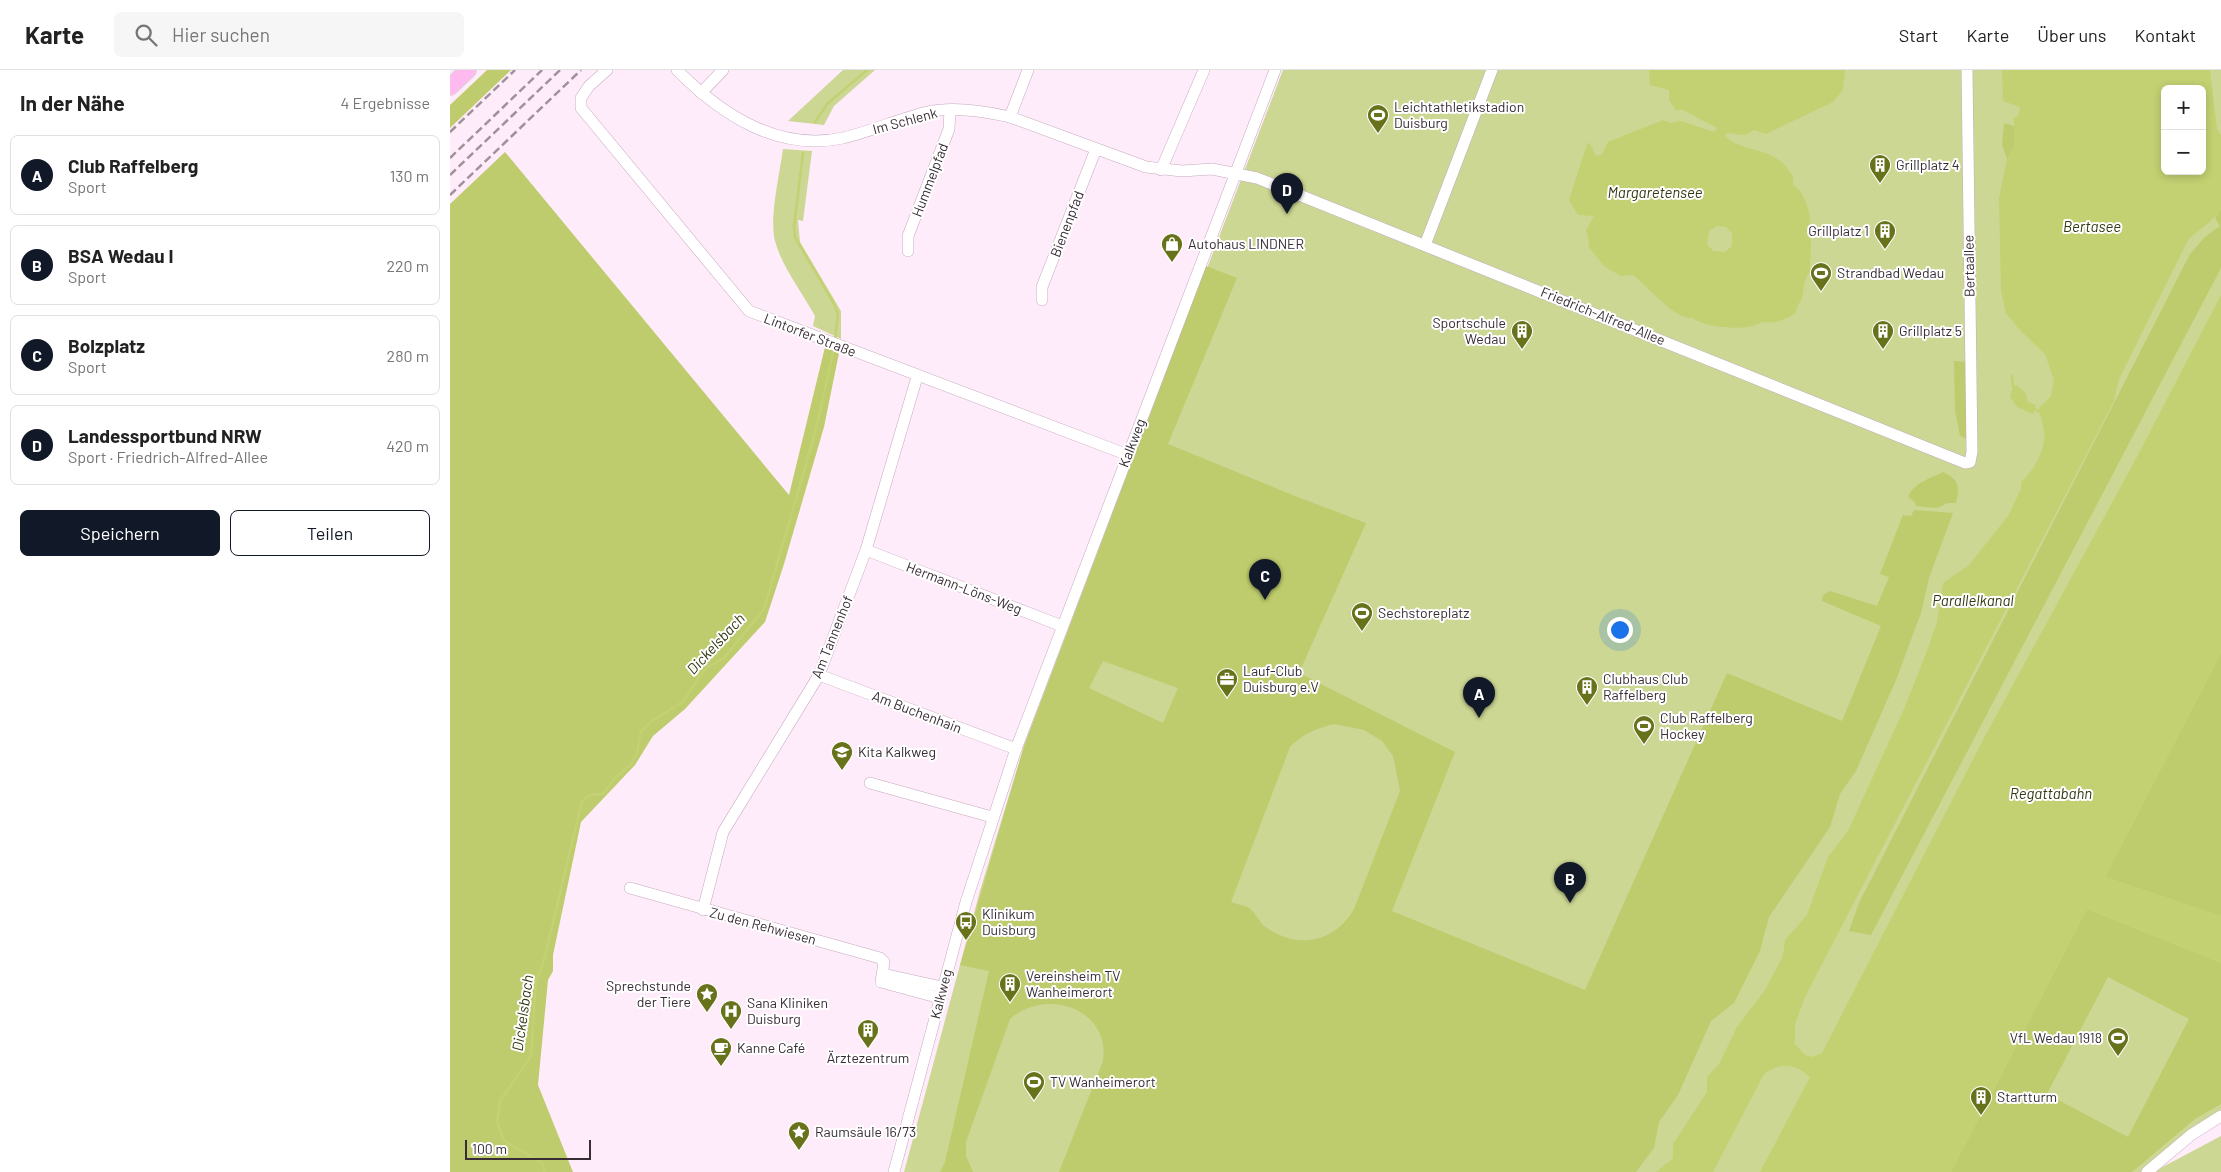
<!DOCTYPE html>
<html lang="de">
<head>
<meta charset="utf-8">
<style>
	body { margin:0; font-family:Barlow,sans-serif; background:#f6f6f6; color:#222 }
	.controls { position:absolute; right:15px; top:15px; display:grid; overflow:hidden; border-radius:8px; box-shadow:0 2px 8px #0003 }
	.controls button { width:45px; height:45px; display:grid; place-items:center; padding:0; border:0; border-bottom:1px solid #e0e0e0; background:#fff; color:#222; font:25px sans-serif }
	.scale { position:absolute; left:15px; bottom:12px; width:126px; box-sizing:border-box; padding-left:5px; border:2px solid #382c35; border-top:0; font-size:14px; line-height:18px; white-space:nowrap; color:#382c35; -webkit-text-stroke:4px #fff; paint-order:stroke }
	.you { position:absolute; left:1169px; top:559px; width:18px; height:18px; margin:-12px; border:4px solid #fff; border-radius:50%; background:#1a73e8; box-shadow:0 0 0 8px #1a73e833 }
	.badge { display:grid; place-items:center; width:32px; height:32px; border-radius:50%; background:#111827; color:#fff; font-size:16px; font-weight:700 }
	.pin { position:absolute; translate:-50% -41px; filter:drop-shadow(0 1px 2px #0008) }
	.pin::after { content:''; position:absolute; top:26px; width:18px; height:15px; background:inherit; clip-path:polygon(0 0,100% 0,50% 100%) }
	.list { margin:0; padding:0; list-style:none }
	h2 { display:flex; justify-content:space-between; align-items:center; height:65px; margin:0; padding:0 20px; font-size:21px }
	h2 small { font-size:16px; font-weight:400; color:#767676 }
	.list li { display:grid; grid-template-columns:32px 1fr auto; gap:15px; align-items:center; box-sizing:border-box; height:80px; margin:0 10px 10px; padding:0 10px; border:1px solid #e0e0e0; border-radius:8px }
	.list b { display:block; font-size:19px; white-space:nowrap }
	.list p { margin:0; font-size:16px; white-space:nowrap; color:#767676 }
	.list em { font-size:16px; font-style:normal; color:#767676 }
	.actions { display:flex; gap:10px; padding:15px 20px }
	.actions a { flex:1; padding:11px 0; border:1px solid #111827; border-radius:8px; text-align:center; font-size:18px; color:#111827 }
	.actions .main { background:#111827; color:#fff }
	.icon { flex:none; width:28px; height:28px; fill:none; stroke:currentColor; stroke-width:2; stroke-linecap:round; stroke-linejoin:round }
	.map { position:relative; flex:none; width:1771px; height:1102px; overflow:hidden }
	header { display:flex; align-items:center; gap:30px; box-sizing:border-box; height:70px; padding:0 25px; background:#fff; border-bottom:1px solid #e0e0e0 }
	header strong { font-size:24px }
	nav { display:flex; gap:28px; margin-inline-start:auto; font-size:18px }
	.search { width:350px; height:45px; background:#f6f6f6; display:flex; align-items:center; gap:12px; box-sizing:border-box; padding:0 18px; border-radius:8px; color:#767676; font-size:19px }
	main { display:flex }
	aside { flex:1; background:#fff }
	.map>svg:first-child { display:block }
</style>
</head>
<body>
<header>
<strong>Karte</strong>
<div class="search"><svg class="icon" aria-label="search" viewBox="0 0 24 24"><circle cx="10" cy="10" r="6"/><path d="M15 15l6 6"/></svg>Hier suchen</div>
<nav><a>Start</a><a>Karte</a><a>Über uns</a><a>Kontakt</a></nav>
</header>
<main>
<aside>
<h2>In der Nähe<small>4 Ergebnisse</small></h2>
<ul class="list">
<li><span class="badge">A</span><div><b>Club Raffelberg</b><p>Sport</p></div><em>130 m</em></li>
<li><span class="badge">B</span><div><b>BSA Wedau I</b><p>Sport</p></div><em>220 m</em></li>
<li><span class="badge">C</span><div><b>Bolzplatz</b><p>Sport</p></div><em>280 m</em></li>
<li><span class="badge">D</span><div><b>Landessportbund NRW</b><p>Sport · Friedrich-Alfred-Allee</p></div><em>420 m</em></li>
</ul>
<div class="actions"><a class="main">Speichern</a><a>Teilen</a></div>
</aside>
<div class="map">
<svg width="1771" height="1102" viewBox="0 0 1771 1102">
	<rect width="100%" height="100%" fill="#ffecfa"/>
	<g fill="#ccd793" fill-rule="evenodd">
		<path d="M393,0h32l-41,36 -10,19 -36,-4z"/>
		<path d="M833,0h938v1040c-30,17 -54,38 -78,62h-1239l76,-281 44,-145zM1715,19h37v82h-37z"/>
		<path d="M333,79l29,2 -9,70 -5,-1 2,22 41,69v28l-28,-13 2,-10c-13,-24 -33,-49 -40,-75 -6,-22 5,-69 8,-92z"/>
		<path d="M1771,1066v36h-66v-1z"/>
	</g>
	<g fill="#becc6d" fill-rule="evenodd">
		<path d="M37,0h24l-61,58v-23z"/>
		<path d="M1554,53l10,3v21l-7,12 -5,-14z"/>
		<path d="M55,82l284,343 36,-148 14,6 -15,74 -40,137 -19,58 -80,87 -32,27 -18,29 -54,57 -28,133v16l-5,9 -10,105 35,87h-123v-968z"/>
		<path d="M1771,139v59l-350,667 -22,-4 10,-28 331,-649 15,-17 15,-11 -5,-8z"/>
		<path d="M756,196l31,12 -69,166 127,52 71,27 -67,150 156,79 -63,159 193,79 142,-317 115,48 39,-95 -59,-25 1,-6 7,-4 47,15 12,-29 -9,-3 23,-59 8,1 3,-6 39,3 -24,65 -8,35 -25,67 -40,91 -16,23 -10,33 -61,90 -9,34 -26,52 -23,18 -33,74 -19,27 -5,26 -18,24h-577l44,-111c8,-52 -57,-74 -93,-42l-44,123v14l7,16h-33l5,-10 44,-191 -29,-6 64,-219zM653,591l75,27 -15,35 -74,-35zM884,654l30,6 18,11 11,15 7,35 -46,118c-19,33 -55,41 -87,19 -8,-5 -11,-15 -18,-20 -4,-3 -14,-4 -18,-6l59,-155c12,-13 28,-19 44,-23z"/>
		<path d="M1504,291l13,1 1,77 -8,-3 -5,-26z"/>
		<path d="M1493,402c16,8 17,14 13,31h-8l-11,5 -21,-2 -2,-5 -6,-4c4,-13 23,-19 35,-25z"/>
		<path d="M1771,583v263l-116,-39z"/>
		<path d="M1637,839l134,54v141l-26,15 -63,53h-181zM1658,907l81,42 -61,118 -81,-43z"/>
	</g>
	<g fill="#c3d172" fill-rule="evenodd">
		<path d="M1199,0h196l-2,20 -10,12 -67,32 -12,-4 -9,5 -18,-2 -2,3c14,14 38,12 54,24 6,4 10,11 14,16v9c24,17 17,60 17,87 -7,9 -6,16 -8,26 -2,5 -6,8 -6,15 -11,7 -22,11 -35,9 -11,10 -57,6 -68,-4 -19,2 -45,-32 -60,-43l-12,1 -16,-9 -17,-21 1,-4 -3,-12 8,-14 -16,-1 -9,-15 18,-56 3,-1 6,13 6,-2 6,-12 55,-22 7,3 11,-2 33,11 3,-4 -34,-18h-7l-7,-10v-10l-19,-5zM1267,156l9,1 6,6v13l-7,6 -12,-1 -6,-7 2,-13z"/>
		<path d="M1552,0h208l7,59 4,6v74c-8,13 -22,20 -33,31l-69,139 -5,22 -309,596 -10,27v20l10,11 8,2 9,-4 162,-315 154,-283 83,-160v358l-116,224 116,39v47l-134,-54 -136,263h-191l50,-95c-16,-14 -29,-15 -46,-3l-51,98h-57l17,-14v-14l34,-52v-15l12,-13 18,-37 28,-37 18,-34 2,-16 22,-25 21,-58 20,-26 56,-122 23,-58 10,-29 6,-39 26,-18 39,-49 13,-27v-7c12,-10 26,-34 23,-51 -1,-8 -4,-15 -5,-23l12,-12 3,-16 -9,-26 -26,-25 -13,-16 -5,-22 -2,-93 8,-39 7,-12v-29l4,-2 2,-9 -17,-6zM1715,19h37v82h-37z"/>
		<path d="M1567,315l9,9 2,8 8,3 -3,9 -16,-7 -7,-10 3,-10z"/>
	</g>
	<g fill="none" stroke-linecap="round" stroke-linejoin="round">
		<g stroke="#c3d172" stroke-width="2.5">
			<path d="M365,52l13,-19 39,-33"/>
			<path d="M353,83l-9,74 1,10 38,65 5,12 -3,26"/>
			<path d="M1562,306l1,11"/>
			<path d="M1585,339l4,3"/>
			<path d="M95,1102l-4,-10 -37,-21 -7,-19 3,-21 31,-45 5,-74 8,-22 38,-159 8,-6 13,-1 13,-17 15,-13 6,-11 4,-22 11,-10 32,-20 15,-24 9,-10 16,-9 40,-49 50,-172 20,-89"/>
		</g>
		<g stroke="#c6a9be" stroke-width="12">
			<g id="minor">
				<path d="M157,0l-18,16 -8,12v10l168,203 379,144"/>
				<path d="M227,0c44,44 100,82 166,68 29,-7 56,-19 84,-26 27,-6 57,-1 83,5l136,50 36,4 30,-2 45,9 708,285 5,-1 2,-10 -5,-382"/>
				<path d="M251,23l22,-23"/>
				<path d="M560,47l18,-47"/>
				<path d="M711,100l43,-100"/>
				<path d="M975,175l67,-175"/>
				<path d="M458,181v-15l41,-107 1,-19"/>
				<path d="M592,230v-13l54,-138"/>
				<path d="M416,480l196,76"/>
				<path d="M369,605l197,74"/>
				<path d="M420,713l122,34"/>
				<path d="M180,818l250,70 4,4 -3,20 59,16"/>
				<path d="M253,840l20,-78 96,-157 47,-125 51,-173"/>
				<path d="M433,904l59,13"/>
				<path d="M444,1102l72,-270 50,-153 259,-679"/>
				<path d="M1697,1102l44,-37 30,-19"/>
			</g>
		</g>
		<g stroke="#d7d5d7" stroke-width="18">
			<path id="highway" d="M0,17l18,-17"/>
		</g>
		<use href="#minor" stroke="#fff" stroke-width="11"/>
		<use href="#highway" stroke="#febaee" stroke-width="16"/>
		<g stroke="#a0919c" stroke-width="2.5" stroke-dasharray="8 4" stroke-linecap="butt">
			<path d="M0,62l65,-62"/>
			<path d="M0,88l92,-88"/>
			<path d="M0,105l110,-105"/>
			<path d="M0,125l131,-125"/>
		</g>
	</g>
	<defs>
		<g id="stadium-pin" transform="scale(1.125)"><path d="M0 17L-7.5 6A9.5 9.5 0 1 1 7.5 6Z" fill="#68721b" stroke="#fff"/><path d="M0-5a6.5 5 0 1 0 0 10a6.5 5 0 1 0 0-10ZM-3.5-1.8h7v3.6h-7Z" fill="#fff"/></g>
		<g id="building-pin" transform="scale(1.125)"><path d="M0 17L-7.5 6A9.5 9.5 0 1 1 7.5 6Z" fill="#68721b" stroke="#fff"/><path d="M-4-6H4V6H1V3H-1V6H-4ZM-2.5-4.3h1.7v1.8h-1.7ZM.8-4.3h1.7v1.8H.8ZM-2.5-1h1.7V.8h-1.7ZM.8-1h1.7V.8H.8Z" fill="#fff"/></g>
		<g id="shop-pin" transform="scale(1.125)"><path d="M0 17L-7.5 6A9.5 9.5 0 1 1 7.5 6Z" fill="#68721b" stroke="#fff"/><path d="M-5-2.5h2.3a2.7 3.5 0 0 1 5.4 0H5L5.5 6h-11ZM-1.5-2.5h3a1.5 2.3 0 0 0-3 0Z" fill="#fff"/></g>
		<g id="office-pin" transform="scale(1.125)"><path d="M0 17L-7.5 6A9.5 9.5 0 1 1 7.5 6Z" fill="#68721b" stroke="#fff"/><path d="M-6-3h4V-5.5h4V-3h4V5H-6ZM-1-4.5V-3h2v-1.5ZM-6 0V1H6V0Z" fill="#fff"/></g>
		<g id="school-pin" transform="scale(1.125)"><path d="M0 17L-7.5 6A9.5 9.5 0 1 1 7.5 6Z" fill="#68721b" stroke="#fff"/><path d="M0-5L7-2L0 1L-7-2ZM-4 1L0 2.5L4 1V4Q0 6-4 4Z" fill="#fff"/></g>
		<g id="bus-pin" transform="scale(1.125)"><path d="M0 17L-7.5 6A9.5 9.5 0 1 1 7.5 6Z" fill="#68721b" stroke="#fff"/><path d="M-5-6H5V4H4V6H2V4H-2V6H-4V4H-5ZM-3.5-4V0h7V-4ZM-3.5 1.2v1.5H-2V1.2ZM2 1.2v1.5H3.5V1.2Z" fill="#fff"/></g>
		<g id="sight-pin" transform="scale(1.125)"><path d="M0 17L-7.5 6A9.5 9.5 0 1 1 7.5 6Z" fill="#68721b" stroke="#fff"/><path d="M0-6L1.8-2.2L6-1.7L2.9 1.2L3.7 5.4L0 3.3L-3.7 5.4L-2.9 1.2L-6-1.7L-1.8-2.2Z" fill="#fff"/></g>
		<g id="hospital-pin" transform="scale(1.125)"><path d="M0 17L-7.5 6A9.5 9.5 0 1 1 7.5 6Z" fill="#68721b" stroke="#fff"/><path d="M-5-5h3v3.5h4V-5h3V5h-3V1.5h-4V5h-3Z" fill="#fff"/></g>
		<g id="cafe-pin" transform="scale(1.125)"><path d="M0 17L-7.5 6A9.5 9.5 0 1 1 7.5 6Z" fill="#68721b" stroke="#fff"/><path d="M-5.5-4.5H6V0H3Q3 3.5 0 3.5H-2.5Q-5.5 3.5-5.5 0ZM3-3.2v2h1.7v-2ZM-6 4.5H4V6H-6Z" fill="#fff"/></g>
	</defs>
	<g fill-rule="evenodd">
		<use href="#stadium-pin" x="928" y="45"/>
		<use href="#building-pin" x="1430" y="95"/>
		<use href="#building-pin" x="1435" y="161"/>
		<use href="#shop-pin" x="722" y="174"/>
		<use href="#stadium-pin" x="1371" y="203"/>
		<use href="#building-pin" x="1072" y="261"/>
		<use href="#building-pin" x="1433" y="261"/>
		<use href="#stadium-pin" x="912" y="543"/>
		<use href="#office-pin" x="777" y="609"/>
		<use href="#building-pin" x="1137" y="617"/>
		<use href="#stadium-pin" x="1194" y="656"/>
		<use href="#school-pin" x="392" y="682"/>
		<use href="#bus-pin" x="516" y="852"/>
		<use href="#building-pin" x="560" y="914"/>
		<use href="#sight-pin" x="257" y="924"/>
		<use href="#hospital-pin" x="281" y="941"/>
		<use href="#building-pin" x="418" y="960"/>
		<use href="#stadium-pin" x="1668" y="968"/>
		<use href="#cafe-pin" x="271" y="978"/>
		<use href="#stadium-pin" x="584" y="1012"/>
		<use href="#building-pin" x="1531" y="1027"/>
		<use href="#sight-pin" x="349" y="1062"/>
	</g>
	<g text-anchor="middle" stroke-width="4" stroke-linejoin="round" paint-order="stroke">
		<g font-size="14" fill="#382c35" stroke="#fff" text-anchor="start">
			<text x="944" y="42">Leichtathletikstadion<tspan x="944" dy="16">Duisburg</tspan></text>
			<text x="1446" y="100">Grillplatz 4</text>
			<text x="1419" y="166" text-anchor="end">Grillplatz 1</text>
			<text x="738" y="179">Autohaus LINDNER</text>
			<text x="1387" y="208">Strandbad Wedau</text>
			<text x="1056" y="258" text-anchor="end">Sportschule<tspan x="1056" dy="16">Wedau</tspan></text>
			<text x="1449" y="266">Grillplatz 5</text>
			<text x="928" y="548">Sechstoreplatz</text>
			<text x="793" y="606">Lauf-Club<tspan x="793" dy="16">Duisburg e.V</tspan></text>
			<text x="1153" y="614">Clubhaus Club<tspan x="1153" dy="16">Raffelberg</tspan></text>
			<text x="1210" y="653">Club Raffelberg<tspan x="1210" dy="16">Hockey</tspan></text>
			<text x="408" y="687">Kita Kalkweg</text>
			<text x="532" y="849">Klinikum<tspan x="532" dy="16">Duisburg</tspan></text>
			<text x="576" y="911">Vereinsheim TV<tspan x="576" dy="16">Wanheimerort</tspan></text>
			<text x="241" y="921" text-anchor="end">Sprechstunde<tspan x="241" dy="16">der Tiere</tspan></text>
			<text x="297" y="938">Sana Kliniken<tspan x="297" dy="16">Duisburg</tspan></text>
			<text x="1652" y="973" text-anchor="end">VfL Wedau 1918</text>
			<text x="287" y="983">Kanne Café</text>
			<text x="418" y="993" text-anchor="middle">Ärztezentrum</text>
			<text x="600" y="1017">TV Wanheimerort</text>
			<text x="1547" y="1032">Startturm</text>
			<text x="365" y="1067">Raumsäule 16/73</text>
		</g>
		<g font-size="14" fill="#382c35" stroke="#fff">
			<text transform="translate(455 51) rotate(-15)" y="5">Im Schlenk</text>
			<text transform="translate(480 110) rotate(-69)" y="5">Hummelpfad</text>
			<text transform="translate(617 154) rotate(-69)" y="5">Bienenpfad</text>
			<text transform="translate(1519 196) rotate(-91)" y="5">Bertaallee</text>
			<text transform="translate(1153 246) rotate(22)" y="5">Friedrich-Alfred-Allee</text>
			<text transform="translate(360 265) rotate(21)" y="5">Lintorfer Straße</text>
			<text transform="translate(682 373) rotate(-69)" y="5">Kalkweg</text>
			<text transform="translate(514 518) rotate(21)" y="5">Hermann-Löns-Weg</text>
			<text transform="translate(382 567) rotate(-68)" y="5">Am Tannenhof</text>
			<text transform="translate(467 642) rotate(21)" y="5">Am Buchenhain</text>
			<text transform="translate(313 856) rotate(15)" y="5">Zu den Rehwiesen</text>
			<text transform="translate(491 924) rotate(-76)" y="5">Kalkweg</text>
		</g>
		<g font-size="15" font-style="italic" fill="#333810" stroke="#fff">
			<text x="1205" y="128">Margaretensee</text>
			<text x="1642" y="162">Bertasee</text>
			<text x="1523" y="536">Parallelkanal</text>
			<text transform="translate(266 574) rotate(-47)" y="5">Dickelsbach</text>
			<text x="1601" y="729">Regattabahn</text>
			<text transform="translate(73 943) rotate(-82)" y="5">Dickelsbach</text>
		</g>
	</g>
</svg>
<div class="controls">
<button>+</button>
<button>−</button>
</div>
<div class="scale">100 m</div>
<div class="you"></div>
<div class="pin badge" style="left:1029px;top:648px">A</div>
<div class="pin badge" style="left:1120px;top:833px">B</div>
<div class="pin badge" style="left:815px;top:530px">C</div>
<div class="pin badge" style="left:837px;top:144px">D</div>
</div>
</main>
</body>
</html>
